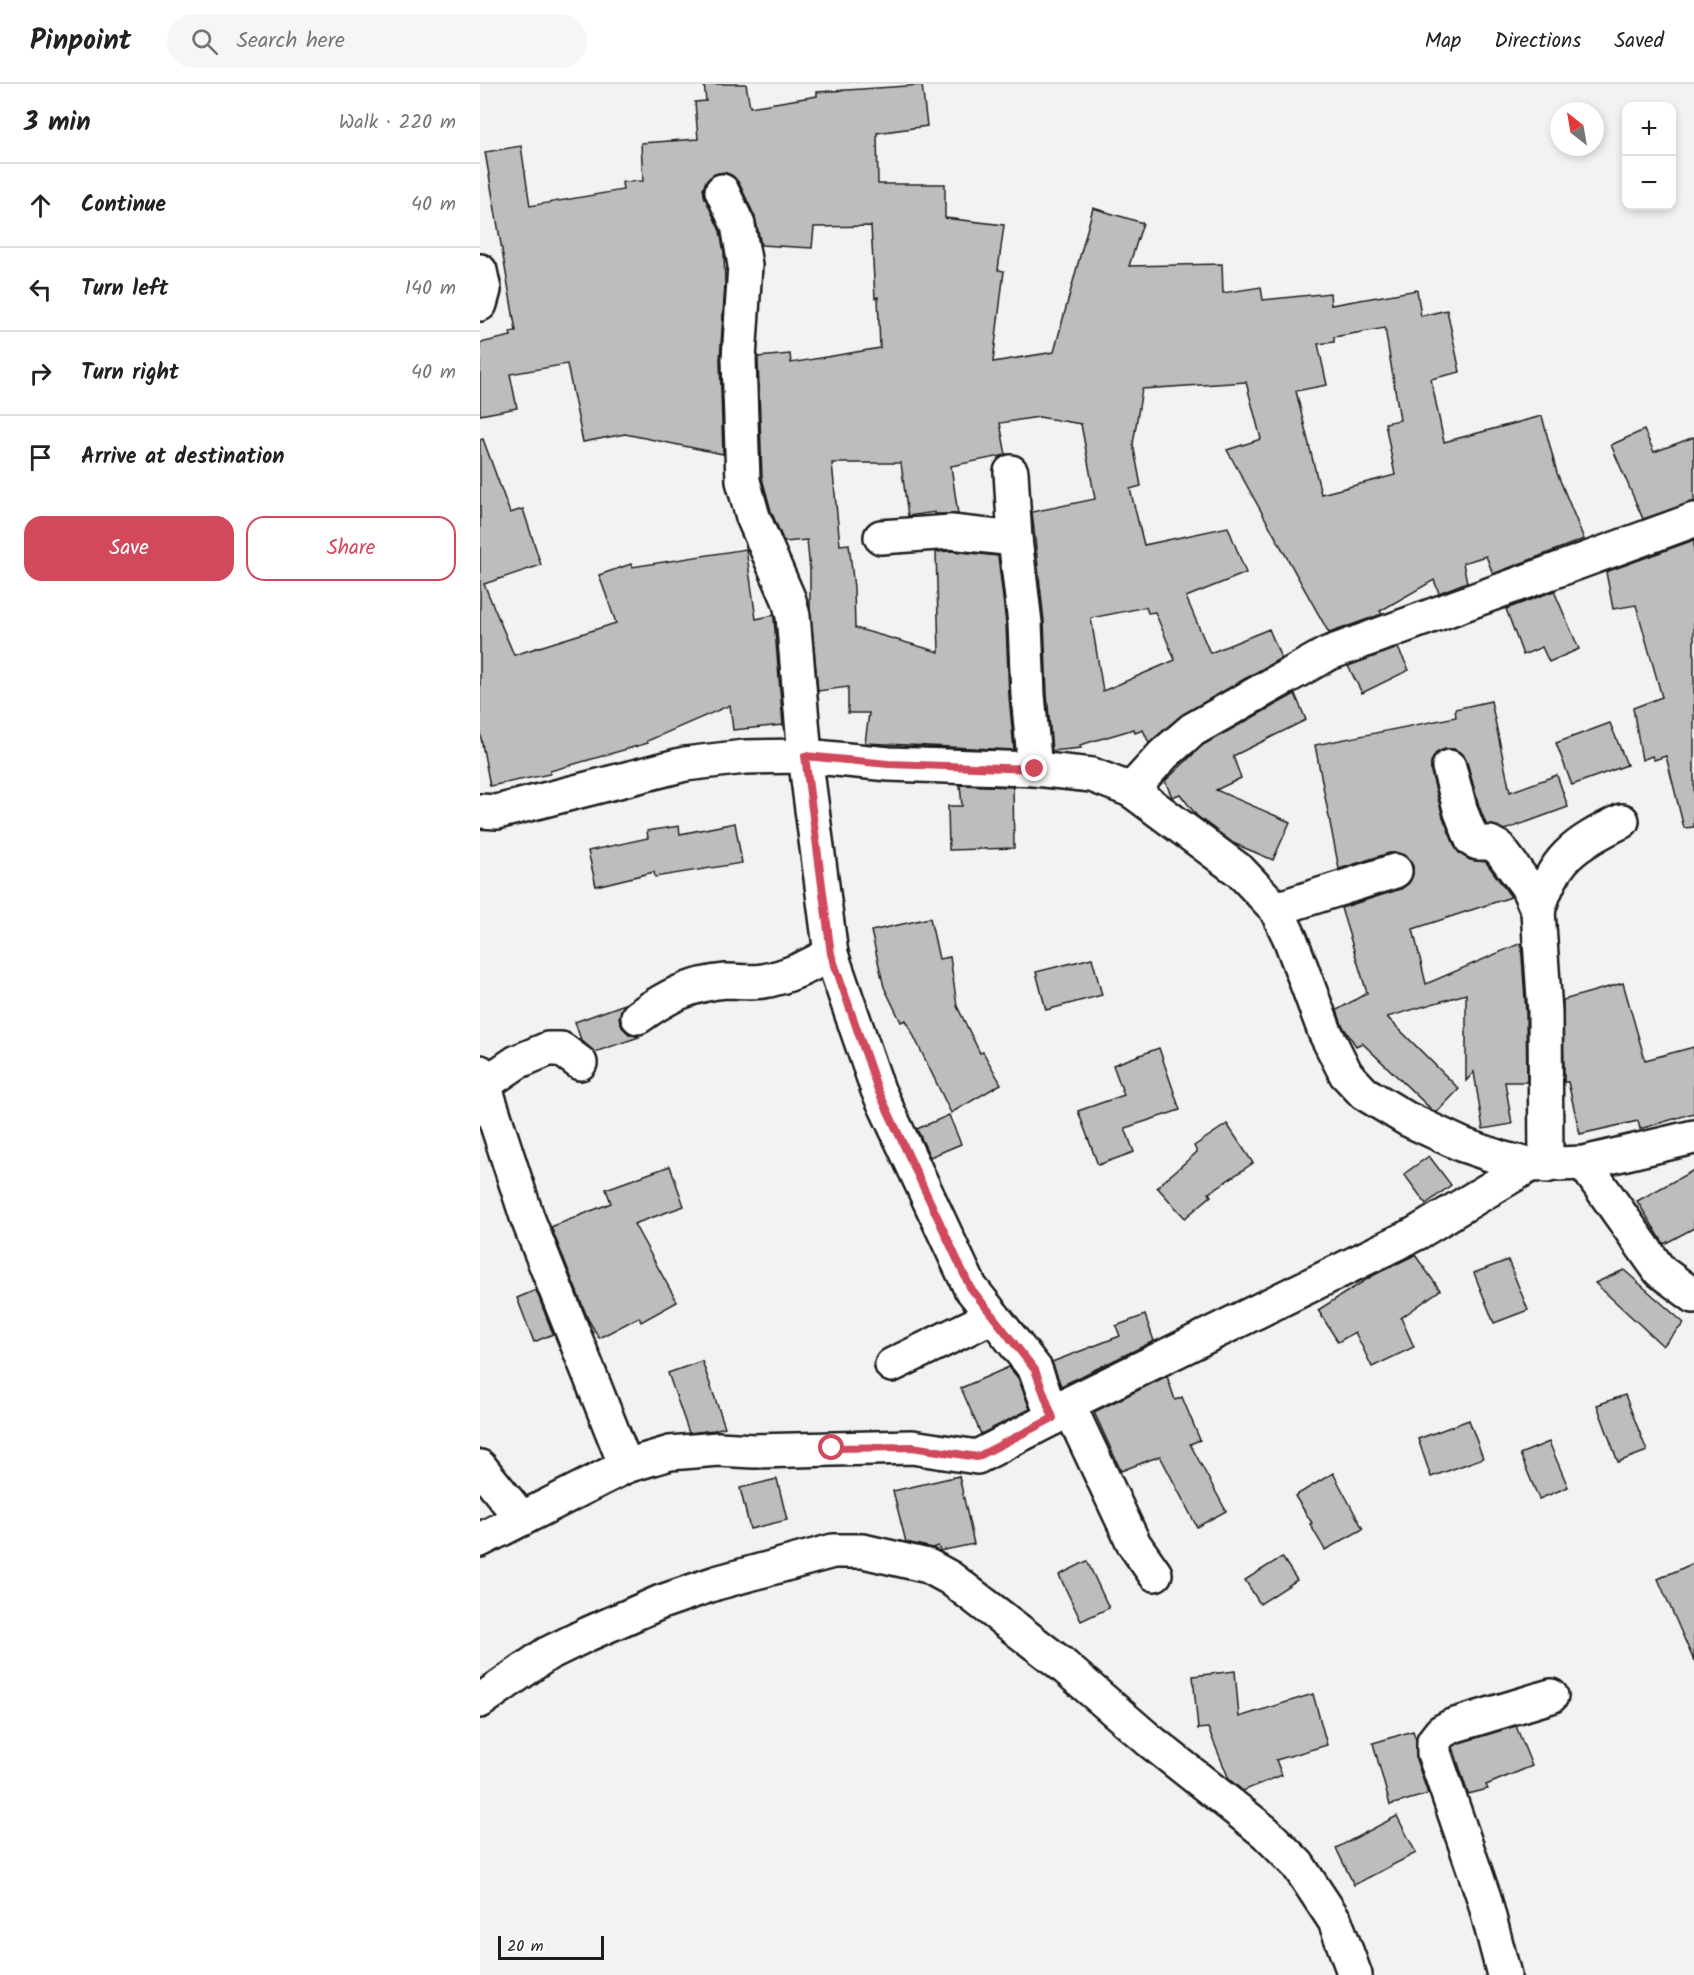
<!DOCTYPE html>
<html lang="en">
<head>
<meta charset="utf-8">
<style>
	body { margin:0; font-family:Kalam,sans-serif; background:#f6f6f6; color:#222 }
	.controls { position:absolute; right:18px; top:18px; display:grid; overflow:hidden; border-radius:12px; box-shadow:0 3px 9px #0003 }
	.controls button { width:54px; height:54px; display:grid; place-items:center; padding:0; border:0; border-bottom:2px solid #e0e0e0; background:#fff; color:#222; font:30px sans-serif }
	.compass { position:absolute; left:1070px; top:18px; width:54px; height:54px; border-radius:50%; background:#fff; box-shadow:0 3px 9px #0003; rotate:329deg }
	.scale { position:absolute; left:18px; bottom:15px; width:106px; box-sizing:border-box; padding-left:6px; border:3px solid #1c1c1c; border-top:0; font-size:16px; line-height:21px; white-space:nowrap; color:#1c1c1c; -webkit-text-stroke:4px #fff; paint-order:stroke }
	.stop { position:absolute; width:18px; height:18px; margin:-14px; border:4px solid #d1495b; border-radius:50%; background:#fff }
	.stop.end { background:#d1495b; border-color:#fff; box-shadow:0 2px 6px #0008 }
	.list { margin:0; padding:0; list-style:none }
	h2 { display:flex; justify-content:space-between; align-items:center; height:78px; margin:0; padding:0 24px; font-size:26px }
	h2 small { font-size:20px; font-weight:400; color:#767676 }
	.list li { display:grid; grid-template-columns:39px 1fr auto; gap:18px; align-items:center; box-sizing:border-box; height:84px; padding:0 24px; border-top:2px solid #e0e0e0 }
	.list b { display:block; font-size:22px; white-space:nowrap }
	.list em { font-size:20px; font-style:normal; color:#767676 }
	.actions { display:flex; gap:12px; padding:18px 24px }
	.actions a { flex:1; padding:14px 0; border:2px solid #d1495b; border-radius:18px; text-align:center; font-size:21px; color:#d1495b }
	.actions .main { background:#d1495b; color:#fff }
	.icon { flex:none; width:33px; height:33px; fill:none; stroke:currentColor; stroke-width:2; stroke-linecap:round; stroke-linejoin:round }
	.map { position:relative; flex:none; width:1214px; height:1891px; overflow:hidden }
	header { display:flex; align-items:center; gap:36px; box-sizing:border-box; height:84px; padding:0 30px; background:#fff; border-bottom:2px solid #e0e0e0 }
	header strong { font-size:28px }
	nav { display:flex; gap:33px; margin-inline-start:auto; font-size:21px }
	.search { width:420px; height:54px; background:#f6f6f6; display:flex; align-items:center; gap:15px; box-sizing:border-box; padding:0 21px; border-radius:33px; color:#767676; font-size:22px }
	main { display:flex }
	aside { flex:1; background:#fff }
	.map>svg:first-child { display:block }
</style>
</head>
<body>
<header>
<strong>Pinpoint</strong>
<div class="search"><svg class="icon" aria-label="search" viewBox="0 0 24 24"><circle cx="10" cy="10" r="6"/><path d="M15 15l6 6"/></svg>Search here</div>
<nav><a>Map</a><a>Directions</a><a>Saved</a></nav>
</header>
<main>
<aside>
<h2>3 min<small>Walk · 220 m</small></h2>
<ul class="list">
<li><svg class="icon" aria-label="ahead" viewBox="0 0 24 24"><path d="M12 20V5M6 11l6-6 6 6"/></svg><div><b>Continue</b></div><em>40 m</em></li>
<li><svg class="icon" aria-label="left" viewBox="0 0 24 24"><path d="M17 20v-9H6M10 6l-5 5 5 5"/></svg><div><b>Turn left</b></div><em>140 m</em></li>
<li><svg class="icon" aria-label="right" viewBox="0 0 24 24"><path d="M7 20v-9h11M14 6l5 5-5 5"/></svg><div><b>Turn right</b></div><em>40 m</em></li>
<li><svg class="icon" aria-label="arrive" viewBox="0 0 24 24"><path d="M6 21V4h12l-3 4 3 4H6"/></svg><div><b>Arrive at destination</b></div></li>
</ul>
<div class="actions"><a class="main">Save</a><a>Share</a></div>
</aside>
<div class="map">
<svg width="1214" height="1891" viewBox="0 0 1214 1891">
	<rect width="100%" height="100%" fill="#f2f2f2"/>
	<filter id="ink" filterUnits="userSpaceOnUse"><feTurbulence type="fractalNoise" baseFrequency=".0167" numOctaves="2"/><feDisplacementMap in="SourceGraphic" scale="12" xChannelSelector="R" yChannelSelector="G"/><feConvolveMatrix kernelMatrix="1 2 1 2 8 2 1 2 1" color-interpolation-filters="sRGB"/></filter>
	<g filter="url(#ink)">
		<g fill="#bdbdbd" stroke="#1c1c1c" stroke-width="1.5" fill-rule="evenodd">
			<path d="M224,0h42l4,23 67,-11v-4l105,-7 5,41 -50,7 1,51h67v34l59,7 -6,45 6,1 -11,91 61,-10 39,-144 50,15 -14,43 93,-2 1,29 38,-6 2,13 67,-7 1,12 86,-15 4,26 26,-6 13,62 -29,7 13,63 98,-26 15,57 27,66 -91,35 -7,-18 -23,7 4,19 -28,11 -5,-13 -54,31 2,3 -53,19 -102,-183 34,-11 -15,-57 -104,7 -9,55 8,42 -11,3 14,56 84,-18 18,46 -60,24 24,56 59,-24 12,29 -98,56 -34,29 -6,-13 -8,3 -1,-4 -54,16 1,3 -29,3 -5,-57 -3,-73 -12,-109 63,-13 -14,-75 -42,-7 -39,6 6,32 -55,11 7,48h-23v-2l-27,4 -7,-53h-69l8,82 9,-1 5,44 1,40 84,24 -3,-100 15,-1 47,5 8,68 3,72 5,54 -149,-7 4,-30h-21v-26l-30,4 -8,-83v-38l-3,-30 -23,2 -13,-31 -9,-33 -4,-119v-2l32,-3 1,9 89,-15 -2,-51 -3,1 -4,-72 -57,1 -2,21 -51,-3 -6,-28 -16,-34 -6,-7 -9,-4 -9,2 -9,7 -3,8 2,9 15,33 4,21 1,32 -5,76 3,94 -98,-20 -42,8 -16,-78 -57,10 7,34 -37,7v-72l31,-7 -1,-4 6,-1 -31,-179 36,-6 9,60 93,-16 -1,-8 21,-1 -2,-38 57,-4 -3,-37 11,-1zM905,244l15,92 -15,3 10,52 -74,19 -25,-103 31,-6 -9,-41 16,-2v-5zM666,523l2,6 7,-1 20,48 -72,31 -12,-73z"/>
			<path d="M1164,346l10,22 40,-15v65l-51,17 -32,-74z"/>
			<path d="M3,355l27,74 13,-4 18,56 -57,19 30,71 102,-32 -17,-48 32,-11 1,3 114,-18 10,70 18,-4v4l9,106 -50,5 -3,-25 -83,36 1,2 -98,28v3l-60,12 -10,-53v-293z"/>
			<path d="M1214,456v287l-10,1 -18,-72 -12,4 -2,-4 -10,4 -9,-52 29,-11 -26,-92 -23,4 -7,-37z"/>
			<path d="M1074,507l25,58 -30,13 -7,-15 -19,8 -17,-46z"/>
			<path d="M918,564l11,22 -47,23 -14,-27z"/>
			<path d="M815,610l11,26 -73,36 8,22 -25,12 74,32 -17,38 -40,-17 -36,-27 -17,-22 -8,3 -7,-16 38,-36z"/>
			<path d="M1011,617l19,91 47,-17 11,32 -63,23 -19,-6 -7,-18 -12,-44 -4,-8 -9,-5h-9l-9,4 -5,9v10l12,45 12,30 8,9 7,4 16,2 25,35 -98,32 13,55 95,-41 5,70 1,69h-22l7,42 -29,5 -9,-57 -8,9v-87l-79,23 72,72 -22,23 -5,-2 -70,-67 -6,3 -14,-21 -5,-15 30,-17 -26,-85 60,-19 8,-6 4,-9v-8l-6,-9 -9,-4h-9l-50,16 -24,-124 141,-28 -1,-8z"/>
			<path d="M1130,639l17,42 -55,20 -16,-42z"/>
			<path d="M480,701l53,2 1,61 -65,2 -1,-44h14z"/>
			<path d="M255,739l7,40 -87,14 -1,-5 -58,14 -8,-35 60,-13 -1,-7 32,-5 1,8z"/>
			<path d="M450,834l9,41 11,-2 7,49 23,47 3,-1 18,32 -50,29 -45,-93 -5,2 -17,-35 -13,-56z"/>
			<path d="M612,874l10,37 -56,15 -10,-38z"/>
			<path d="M1143,899l22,77 49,-13v66l-54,16 -2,-8 -58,13 -12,-52h-4l-1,-82z"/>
			<path d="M145,920l-4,6 -2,8 3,9 7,7 10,3 -44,15 -14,-12 -6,-18z"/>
			<path d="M679,964l21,62 -55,18 9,24 -36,13 -20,-54 46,-16 -11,-30z"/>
			<path d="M469,1031l12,29 -31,13 -13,-28z"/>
			<path d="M747,1040l26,39 -44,30 2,3 -26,22 -28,-31 40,-35 -3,-6z"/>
			<path d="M949,1072l22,29 -25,19 -22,-30z"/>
			<path d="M190,1082l14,40 -50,18 43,78 -36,20 -2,-5 -40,21 -11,-19 -37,-92 60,-24 -5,-14z"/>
			<path d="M1214,1086v58l-30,16 -27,-43z"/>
			<path d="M935,1171l25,35 -39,28 13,29 -42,20 -17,-35 -17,10 -20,-32 54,-34z"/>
			<path d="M1028,1176l20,50 -34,13 -20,-50z"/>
			<path d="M1144,1186l60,53 -21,23 -68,-63z"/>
			<path d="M56,1206l17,44 -19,8 -17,-44z"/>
			<path d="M665,1231l9,26 -93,45 -9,-24 68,-26 -4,-10z"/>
			<path d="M222,1277l23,66 -11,3 -25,3 -21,-60z"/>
			<path d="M529,1283l9,11 12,31 -49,25 -20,-46z"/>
			<path d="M687,1292l8,24 7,-3 18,43 -10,4 36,67 -29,16 -37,-71 -39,15 -27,-59z"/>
			<path d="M1145,1311l22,56 -29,11 -21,-57z"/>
			<path d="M989,1336l14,38 -52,19 -13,-38z"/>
			<path d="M1069,1358l19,45 -29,12 -19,-45z"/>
			<path d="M853,1389l30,56 -38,21 -15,-26 2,-1 -17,-27z"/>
			<path d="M479,1392l15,68 -34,7 -2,-5 -6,2 -26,-6 -13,-51z"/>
			<path d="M297,1395l10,41 -37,9 -10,-41z"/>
			<path d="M802,1473l15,23 -37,24 -15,-24z"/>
			<path d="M607,1477l22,47 -28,13 -22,-46z"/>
			<path d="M1214,1479v98l-36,-82z"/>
			<path d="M755,1587l4,46 74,-23 14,51 -51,15 6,15 -39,16 -14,-12 -21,-51 -10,1 -5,-53z"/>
			<path d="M1036,1642l16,40 -46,19 2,4 -20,5 -15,-47 6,-4z"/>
			<path d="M933,1647l3,9v19l12,35 -38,11 -17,-62z"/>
			<path d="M917,1732l19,37 -62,32 -18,-37z"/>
		</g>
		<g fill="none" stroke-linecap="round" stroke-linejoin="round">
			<g stroke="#1c1c1c" stroke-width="38">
				<g id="street">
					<path d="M242,107l16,34 7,40 -6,94 4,122 10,36 36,83 4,16 12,140 26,198 47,136 92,197 65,82 18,49"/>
					<path d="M0,187l4,19 -4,14"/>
					<path d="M531,388l4,67 10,84 3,72 7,74"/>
					<path d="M401,453l70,-5 64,7"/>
					<path d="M969,683l12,45 11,28 6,3h12l9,5 28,38 11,25 7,101 1,154"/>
					<path d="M651,706l33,-36 28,-24 135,-76 367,-134"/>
					<path d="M0,727l17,1 188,-48 60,-7 60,-1 84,8 146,5 57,6 39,15 109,81 36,38 14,29 35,94 21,42 18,19 43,26 56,26 41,14 26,6 54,-2 110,-26"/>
					<path d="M796,825l119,-38"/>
					<path d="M1058,827c15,-52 36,-67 84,-90"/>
					<path d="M158,933c28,-20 52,-33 88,-36 12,0 25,2 37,0 25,-4 46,-15 68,-27"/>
					<path d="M0,988l47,145 99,249"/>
					<path d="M0,1003l37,-25 31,-13h13l19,14"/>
					<path d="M1104,1079l76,108 34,25"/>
					<path d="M412,1281l101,-49"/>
					<path d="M588,1320l66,140 21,30"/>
					<path d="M0,1383l42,52"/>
					<path d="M0,1456l146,-74 44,-13 48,-4 36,2 158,-4 65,10 76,-39 15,-14 349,-171 113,-68"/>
					<path d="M0,1617l67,-47 41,-20 73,-32 55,-19 117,-32h30l65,15 22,12 109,84 90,78 116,92 33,33 37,56 20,54"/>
					<path d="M1024,1891l-20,-77 -50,-145v-12l7,-9 11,-6 99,-30"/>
				</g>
			</g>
			<use href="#street" stroke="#fff" stroke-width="33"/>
		</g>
	</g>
	<g fill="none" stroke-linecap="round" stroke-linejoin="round" filter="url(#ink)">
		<path stroke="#d1495b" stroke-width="8" d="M352,1364l80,-1 65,10 76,-39 -18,-48 -65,-83 -92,-197 -47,-136 -26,-198 83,8 147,5"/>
	</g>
</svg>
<div class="controls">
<button>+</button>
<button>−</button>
</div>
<svg class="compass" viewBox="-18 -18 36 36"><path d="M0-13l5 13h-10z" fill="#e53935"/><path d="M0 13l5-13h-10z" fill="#767676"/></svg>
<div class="scale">20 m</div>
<div class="stop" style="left:352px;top:1364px"></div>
<div class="stop end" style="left:555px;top:685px"></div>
</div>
</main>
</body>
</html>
